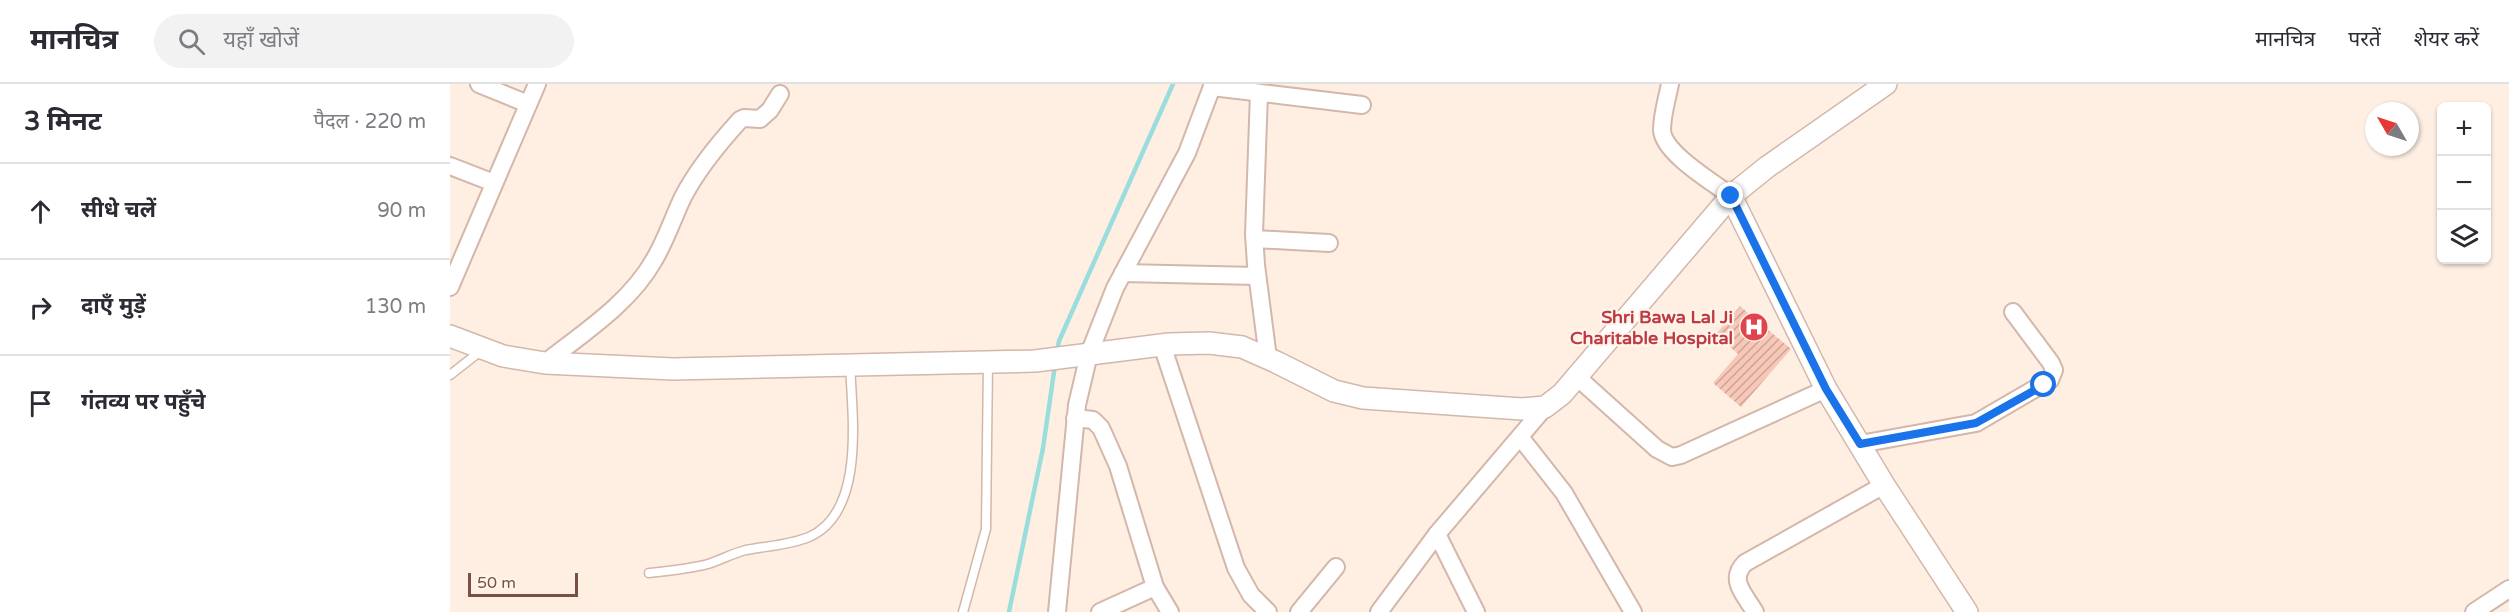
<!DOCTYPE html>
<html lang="hi">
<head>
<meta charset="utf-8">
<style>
	body { margin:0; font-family:"Varela Round","Noto Sans Devanagari",sans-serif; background:#f2f2f3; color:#2b2b33 }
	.controls { position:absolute; right:18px; top:18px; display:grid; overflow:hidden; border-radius:9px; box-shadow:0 2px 4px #0004 }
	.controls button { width:54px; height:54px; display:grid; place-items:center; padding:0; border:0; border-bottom:2px solid #e1e1e2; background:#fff; color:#2b2b33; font:30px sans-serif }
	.compass { position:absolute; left:1915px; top:18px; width:54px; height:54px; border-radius:50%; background:#fff; box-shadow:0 2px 4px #0004; rotate:309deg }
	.scale { position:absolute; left:18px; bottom:15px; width:110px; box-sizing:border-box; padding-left:6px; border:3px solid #795046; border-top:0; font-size:16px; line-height:21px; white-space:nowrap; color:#795046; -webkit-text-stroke:4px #fff4eb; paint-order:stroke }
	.stop { position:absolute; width:18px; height:18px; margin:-14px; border:4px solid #1a73e8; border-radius:50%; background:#fff }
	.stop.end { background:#1a73e8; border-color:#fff; box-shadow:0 2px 6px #0008 }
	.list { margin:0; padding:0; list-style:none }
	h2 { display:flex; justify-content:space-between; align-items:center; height:78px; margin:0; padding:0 24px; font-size:26px }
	h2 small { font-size:20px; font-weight:400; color:#7c7c81 }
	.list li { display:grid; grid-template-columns:39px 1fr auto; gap:18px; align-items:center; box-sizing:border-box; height:96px; padding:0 24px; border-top:2px solid #e1e1e2 }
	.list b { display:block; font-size:22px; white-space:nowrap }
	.list em { font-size:20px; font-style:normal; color:#7c7c81 }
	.icon { flex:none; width:33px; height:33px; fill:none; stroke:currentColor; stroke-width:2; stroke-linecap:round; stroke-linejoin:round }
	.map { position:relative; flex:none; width:2059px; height:528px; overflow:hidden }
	header { display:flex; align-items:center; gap:36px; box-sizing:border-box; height:84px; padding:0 30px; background:#fff; border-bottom:2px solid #e1e1e2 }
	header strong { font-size:28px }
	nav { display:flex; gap:33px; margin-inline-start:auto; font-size:21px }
	.search { width:420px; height:54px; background:#f2f2f3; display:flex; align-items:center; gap:15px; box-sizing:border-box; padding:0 21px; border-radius:33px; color:#7c7c81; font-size:22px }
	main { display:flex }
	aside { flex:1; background:#fff }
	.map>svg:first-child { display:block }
</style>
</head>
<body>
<header>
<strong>मानचित्र</strong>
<div class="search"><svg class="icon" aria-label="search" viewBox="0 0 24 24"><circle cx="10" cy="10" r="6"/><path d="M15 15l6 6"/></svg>यहाँ खोजें</div>
<nav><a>मानचित्र</a><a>परतें</a><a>शेयर करें</a></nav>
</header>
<main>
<aside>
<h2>3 मिनट<small>पैदल · 220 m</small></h2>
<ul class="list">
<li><svg class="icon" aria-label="ahead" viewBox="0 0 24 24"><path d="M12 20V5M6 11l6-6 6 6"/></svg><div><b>सीधे चलें</b></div><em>90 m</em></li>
<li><svg class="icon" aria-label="right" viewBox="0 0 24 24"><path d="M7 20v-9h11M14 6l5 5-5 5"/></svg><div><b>दाएँ मुड़ें</b></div><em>130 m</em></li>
<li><svg class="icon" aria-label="arrive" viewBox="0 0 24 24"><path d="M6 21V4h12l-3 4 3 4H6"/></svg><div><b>गंतव्य पर पहुँचे</b></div></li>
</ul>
</aside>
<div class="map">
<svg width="2059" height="528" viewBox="0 0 2059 528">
	<defs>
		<pattern id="building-hatch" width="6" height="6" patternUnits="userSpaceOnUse" patternTransform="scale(1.5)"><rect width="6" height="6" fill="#f7c7b7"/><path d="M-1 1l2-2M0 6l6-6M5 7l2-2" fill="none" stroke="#cda497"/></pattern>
	</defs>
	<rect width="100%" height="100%" fill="#feefe2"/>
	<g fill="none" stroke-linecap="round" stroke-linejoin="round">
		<g stroke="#9adddd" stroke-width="4.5">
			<path d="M607,267l2,-10 114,-257"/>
			<path d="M559,528l34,-164 12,-83"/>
		</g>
	</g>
	<path fill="url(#building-hatch)" d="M1290,222l51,43 -50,58 -28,-24 25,-29 -22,-20z"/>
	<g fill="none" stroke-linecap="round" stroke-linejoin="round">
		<g stroke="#d3b7aa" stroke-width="11">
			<g id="service">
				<path d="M0,291l32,-25"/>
				<path d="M199,489c19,-2 40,-4 59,-9 13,-4 25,-11 38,-14 21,-4 44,-5 63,-13 57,-25 43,-123 41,-173"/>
				<path d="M513,528l23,-83 2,-167"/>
			</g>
		</g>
		<g stroke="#d3b7aa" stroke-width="20">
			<g id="minor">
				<path d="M29,0l49,20"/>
				<path d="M1220,0c-3,15 -8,31 -8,46 1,23 51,52 69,66"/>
				<path d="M762,3l150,18"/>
				<path d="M809,9l-5,141 2,31 12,93"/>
				<path d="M0,82l44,17"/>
				<path d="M805,155l74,4"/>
				<path d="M673,189l134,3"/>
				<path d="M0,203l87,-203"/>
				<path d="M712,261l74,223 15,27 17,17"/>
				<path d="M95,279c38,-30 85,-60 109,-103 12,-20 19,-42 29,-63 14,-27 36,-54 57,-77l4,-2 16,1 10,-9 10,-16"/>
				<path d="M1127,293l80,72 15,8 9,-2 145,-66"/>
				<path d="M625,334l18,2 8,8 17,38 37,121 15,25"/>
				<path d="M1070,353l44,56 69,119"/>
				<path d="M1410,360l116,-21 74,-43 4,-10 -3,-7 -38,-51"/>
				<path d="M987,450l39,78"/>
				<path d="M607,528l20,-207 12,-51 26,-66 72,-135 26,-69"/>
				<path d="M650,528l55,-25"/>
				<path d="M849,528l37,-45"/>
				<path d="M929,528l58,-78 108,-127"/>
				<path d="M1305,528c-10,-17 -27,-32 -10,-49l139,-78"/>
				<path d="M2024,528l35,-23"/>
			</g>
		</g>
		<g stroke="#d3b7aa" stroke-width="24">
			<g id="tertiary">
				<path d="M1281,112l95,193 58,96 83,127"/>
				<path d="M0,252l53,20 42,7 128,6 362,-8 134,-17 40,-1 33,4 34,15 58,29 29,7 159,11 23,-2 17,-13 169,-198 36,-29 119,-83"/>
			</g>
		</g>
		<use href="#service" stroke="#fff" stroke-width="8"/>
		<use href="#minor" stroke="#fff" stroke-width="16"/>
		<use href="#tertiary" stroke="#fff" stroke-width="21"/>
	</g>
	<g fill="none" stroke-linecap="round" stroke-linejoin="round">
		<path stroke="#1a73e8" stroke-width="8" d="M1281,112l95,193 34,55 116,-21 68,-38"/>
	</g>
	<defs>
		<g id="hospital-disc" transform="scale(1.5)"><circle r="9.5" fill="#e0444e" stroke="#fff4eb"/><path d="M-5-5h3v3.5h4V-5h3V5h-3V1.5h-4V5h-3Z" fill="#fff"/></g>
	</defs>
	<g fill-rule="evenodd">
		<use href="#hospital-disc" x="1304" y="243"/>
	</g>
	<g text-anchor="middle" stroke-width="4.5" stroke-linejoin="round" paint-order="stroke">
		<g font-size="18" font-weight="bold" fill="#be3a42" stroke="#fff4eb" text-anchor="end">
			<text x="1283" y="239">Shri Bawa Lal Ji<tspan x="1283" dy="21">Charitable Hospital</tspan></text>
		</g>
	</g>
</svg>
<div class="controls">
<button>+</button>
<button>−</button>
<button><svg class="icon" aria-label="layers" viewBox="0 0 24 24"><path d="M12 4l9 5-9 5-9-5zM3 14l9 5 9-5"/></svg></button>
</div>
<svg class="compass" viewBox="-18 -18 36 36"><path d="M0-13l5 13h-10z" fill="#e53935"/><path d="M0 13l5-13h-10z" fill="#7c7c81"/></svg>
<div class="scale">50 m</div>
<div class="stop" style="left:1594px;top:301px"></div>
<div class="stop end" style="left:1281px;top:112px"></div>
</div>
</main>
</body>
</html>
